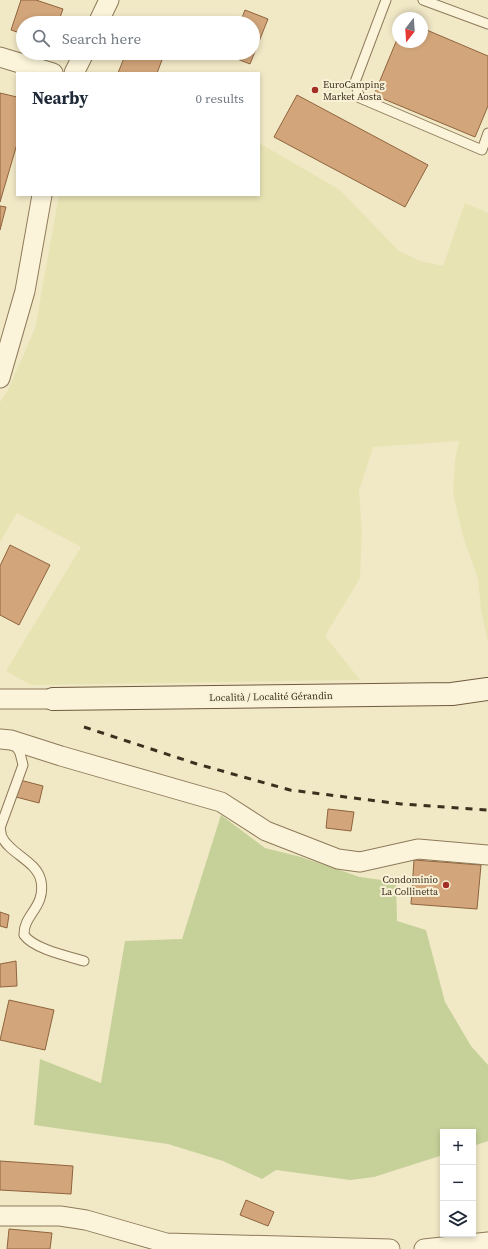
<!DOCTYPE html>
<html lang="en">
<head>
<meta charset="utf-8">
<style>
	body { margin:0; font-family:"Source Serif 4",serif; background:#f6f6f7; color:#1f2937 }
	.controls { position:absolute; right:12px; bottom:12px; display:grid; overflow:hidden; border-radius:0px; box-shadow:0 2px 6px #0003 }
	.controls button { width:36px; height:36px; display:grid; place-items:center; padding:0; border:0; border-bottom:1px solid #e0e1e3; background:#fff; color:#1f2937; font:20px sans-serif }
	.compass { position:absolute; left:392px; top:12px; width:36px; height:36px; border-radius:50%; background:#fff; box-shadow:0 2px 6px #0003; rotate:197deg }
	.list { margin:0; padding:0; list-style:none }
	h2 { display:flex; justify-content:space-between; align-items:center; height:52px; margin:0; padding:0 16px; font-size:17px }
	h2 small { font-size:13px; font-weight:400; color:#747a83 }
	.icon { flex:none; width:22px; height:22px; fill:none; stroke:currentColor; stroke-width:2; stroke-linecap:round; stroke-linejoin:round }
	.map { position:relative; flex:none; width:488px; height:1249px; overflow:hidden }
	.search { position:absolute; background:#fff; box-shadow:0 2px 6px #0003; left:16px; top:16px; width:244px; height:44px; display:flex; align-items:center; gap:10px; box-sizing:border-box; padding:0 14px; border-radius:22px; color:#747a83; font-size:15px }
	.panel { position:absolute; background:#fff; box-shadow:0 2px 6px #0003; left:16px; top:72px; width:244px; height:124px; border-radius:0px }
	.map>svg:first-child { display:block }
</style>
</head>
<body>
<div class="map">
<svg width="488" height="1249" viewBox="0 0 488 1249">
	<rect width="100%" height="100%" fill="#f1e8c6"/>
	<path fill="#e8e3b3" d="M259,143l81,47 59,61 21,10 23,5 22,-63 23,10v429l-7,-32 -3,-31 -15,-43 -10,-43 2,-33 4,-19 -86,6 -14,44 3,40 -2,47 -35,58 35,44 -329,5 -25,-14 75,-124 -64,-34 -17,29v-140l7,-10 28,-63 24,-134h200z"/>
	<path fill="#c6d199" d="M221,815l44,33 36,9 59,20 36,5 1,39 29,9 19,72 26,44 17,19v76l-15,5v-14h-30v23l-69,22 -24,3 -74,-10 -14,9 -39,-18 -55,-17 -134,-19 6,-66 61,24 24,-142 57,-2z"/>
	<g fill="#d2a57a" stroke="#8f643e">
		<path d="M21,0h15l27,9 -5,14h-35v11l-12,-4z"/>
		<path d="M245,10l23,9 -18,45 -28,-11h31v-30h-13z"/>
		<path d="M422,28l66,28v50l-13,31 -101,-42 24,-58v5h24z"/>
		<path d="M126,53h20l16,7 -5,13h-39z"/>
		<path d="M0,93l17,4v47l-17,58z"/>
		<path d="M297,95l131,70 -23,42 -131,-70z"/>
		<path d="M0,206l6,1 -6,23z"/>
		<path d="M10,545l40,20 -31,60 -19,-10v-49z"/>
		<path d="M20,780l23,6 -4,17 -23,-6z"/>
		<path d="M328,809l26,3 -3,19 -25,-3z"/>
		<path d="M414,860l67,5 -4,44 -66,-5z"/>
		<path d="M0,912l9,3 -2,13 -7,-2z"/>
		<path d="M16,961l1,25 -17,1v-23z"/>
		<path d="M9,1000l45,10 -9,40 -45,-10z"/>
		<path d="M0,1161l73,5 -2,28 -71,-4z"/>
		<path d="M246,1200l28,12 -6,14 -28,-11z"/>
		<path d="M9,1229l43,4 -2,16h-43z"/>
	</g>
	<g fill="none" stroke-linecap="round" stroke-linejoin="round">
		<g stroke="#8e7a5a" stroke-width="11">
			<g id="lane">
				<path d="M386,0l-31,82 5,16 122,52 6,-17"/>
				<path d="M423,0l65,24"/>
				<path d="M14,743l6,10 3,12 -23,63c1,3 1,7 2,9 8,17 35,24 39,44 5,26 -18,34 -17,54 10,14 43,21 60,26"/>
			</g>
		</g>
		<g stroke="#8e7a5a" stroke-width="21">
			<g id="street">
				<path d="M98,23l11,-23"/>
				<path d="M0,57l53,16"/>
				<path d="M74,73l10,-20"/>
				<path d="M0,378l25,-87 17,-96"/>
				<path d="M0,699h53"/>
				<path d="M0,739l11,1 50,16 160,46 45,29 72,28 22,3 58,-13 70,6"/>
				<path d="M0,1216h60l26,4 80,23 224,6"/>
				<path d="M424,1249l64,-7"/>
			</g>
		</g>
		<g stroke="#705a3d" stroke-width="24">
			<path id="secondary" d="M53,699l399,-5 36,-5"/>
		</g>
		<use href="#lane" stroke="#fbf4da" stroke-width="9"/>
		<use href="#street" stroke="#fbf4da" stroke-width="19"/>
		<use href="#secondary" stroke="#fbf4da" stroke-width="22"/>
		<path stroke="#3e301f" stroke-width="3" stroke-dasharray="7 7" stroke-linecap="butt" d="M84,727l113,37 93,26 111,14 87,6"/>
	</g>
	<g fill="#a22e26" stroke="#f8f1d6" stroke-width="1.5">
		<circle cx="315" cy="90" r="4"/>
		<circle cx="446" cy="885" r="4"/>
	</g>
	<g text-anchor="middle" stroke-width="4" stroke-linejoin="round" paint-order="stroke">
		<g font-size="10" fill="#3e301f" stroke="#f8f1d6" text-anchor="start">
			<text x="323" y="88">EuroCamping<tspan x="323" dy="12">Market Aosta</tspan></text>
			<text x="438" y="883" text-anchor="end">Condominio<tspan x="438" dy="12">La Collinetta</tspan></text>
		</g>
		<g font-size="10" fill="#3e301f" stroke="#f8f1d6">
			<text transform="translate(271 696) rotate(-1)" y="4">Località / Localité Gérandin</text>
		</g>
	</g>
</svg>
<div class="controls">
<button>+</button>
<button>−</button>
<button><svg class="icon" aria-label="layers" viewBox="0 0 24 24"><path d="M12 4l9 5-9 5-9-5zM3 14l9 5 9-5"/></svg></button>
</div>
<svg class="compass" viewBox="-18 -18 36 36"><path d="M0-13l5 13h-10z" fill="#e53935"/><path d="M0 13l5-13h-10z" fill="#747a83"/></svg>
<div class="search"><svg class="icon" aria-label="search" viewBox="0 0 24 24"><circle cx="10" cy="10" r="6"/><path d="M15 15l6 6"/></svg>Search here</div>
<section class="panel">
<h2>Nearby<small>0 results</small></h2>
<ul class="list">
</ul>
</section>
</div>
</body>
</html>
